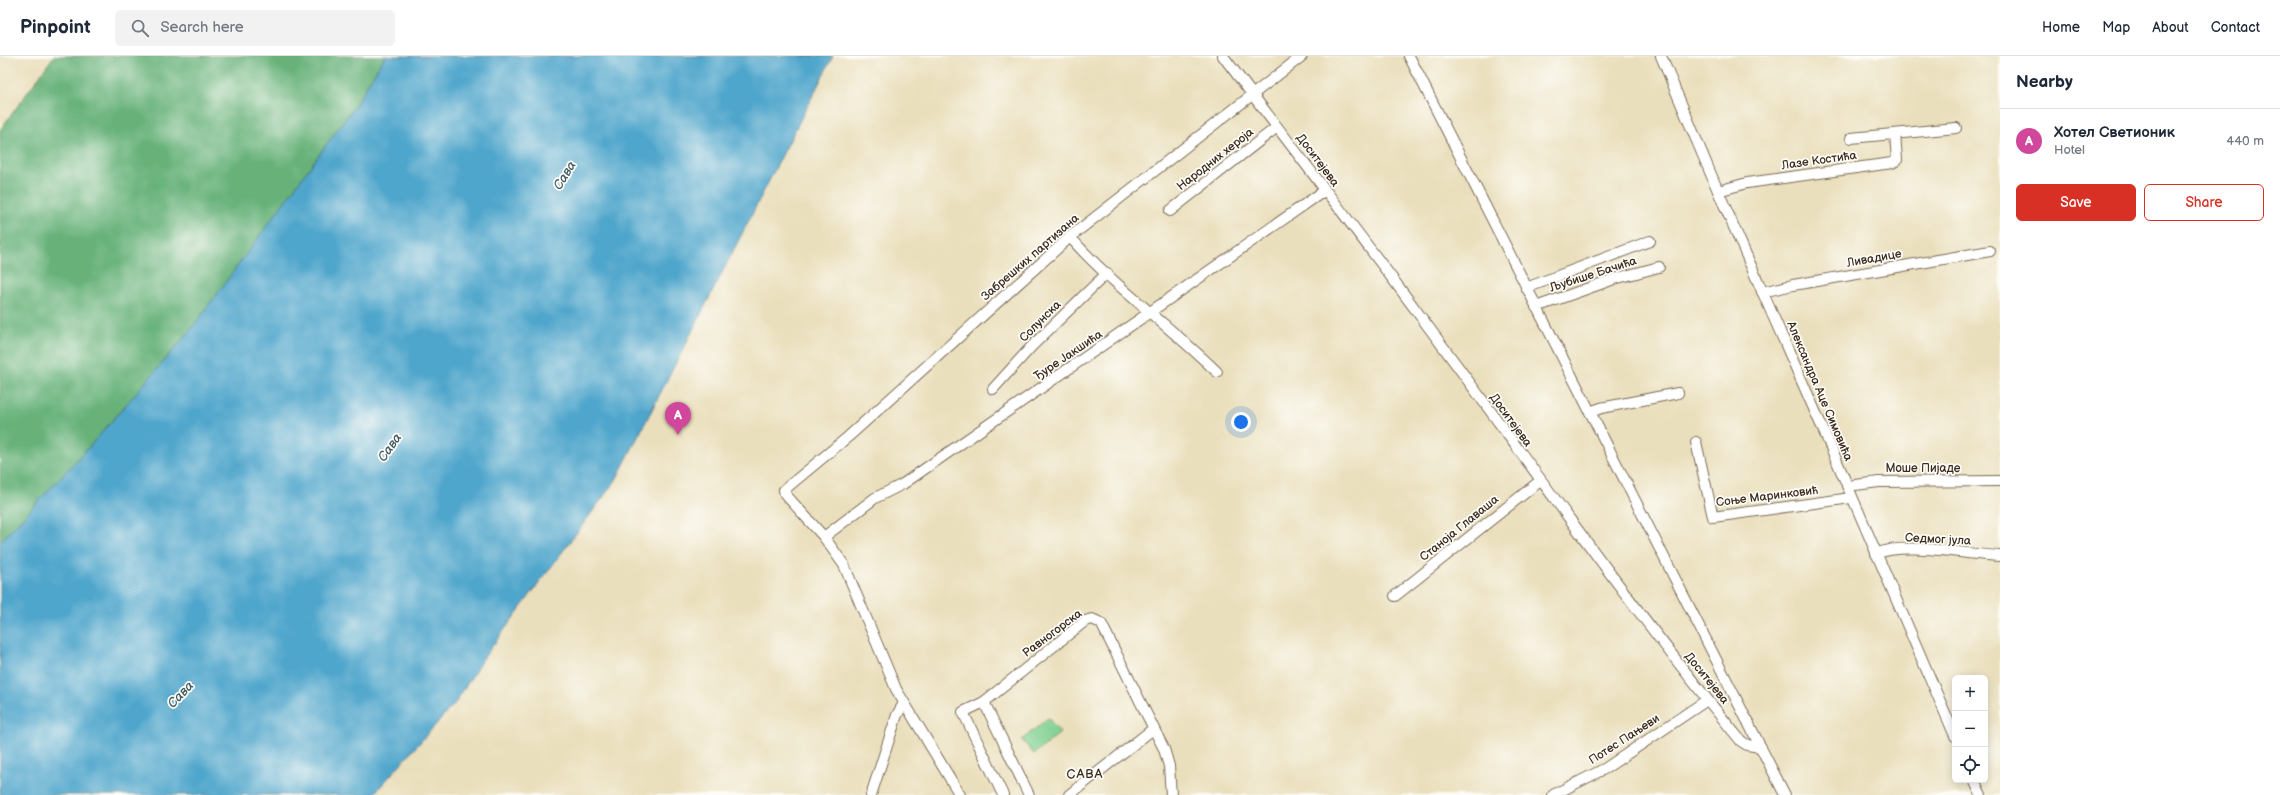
<!DOCTYPE html>
<html lang="en">
<head>
<meta charset="utf-8">
<style>
	body { margin:0; font-family:"Balsamiq Sans",sans-serif; background:#f2f2f3; color:#1f2937 }
	.controls { position:absolute; right:12px; bottom:12px; display:grid; overflow:hidden; border-radius:6px; box-shadow:0 2px 10px #0003 }
	.controls button { width:36px; height:36px; display:grid; place-items:center; padding:0; border:0; border-bottom:1px solid #e0e1e3; background:#fff; color:#1f2937; font:20px sans-serif }
	.you { position:absolute; left:1241px; top:366px; width:14px; height:14px; margin:-10px; border:3px solid #fff; border-radius:50%; background:#1a73e8; box-shadow:0 0 0 6px #1a73e833 }
	.badge { display:grid; place-items:center; width:26px; height:26px; border-radius:50%; background:#d93025; color:#fff; font-size:13px; font-weight:700 }
	.pin { position:absolute; translate:-50% -33px; filter:drop-shadow(0 1px 2px #0008) }
	.pin::after { content:''; position:absolute; top:21px; width:14px; height:12px; background:inherit; clip-path:polygon(0 0,100% 0,50% 100%) }
	.list { margin:0; padding:0; list-style:none }
	h2 { display:flex; justify-content:space-between; align-items:center; height:52px; margin:0; padding:0 16px; font-size:17px }
	h2 small { font-size:13px; font-weight:400; color:#747a83 }
	.list li { display:grid; grid-template-columns:26px 1fr auto; gap:12px; align-items:center; box-sizing:border-box; height:64px; padding:0 16px; border-top:1px solid #e0e1e3 }
	.list b { display:block; font-size:15px; white-space:nowrap }
	.list p { margin:0; font-size:13px; white-space:nowrap; color:#747a83 }
	.list em { font-size:13px; font-style:normal; color:#747a83 }
	.actions { display:flex; gap:8px; padding:12px 16px }
	.actions a { flex:1; padding:9px 0; border:1px solid #d93025; border-radius:6px; text-align:center; font-size:14px; color:#d93025 }
	.actions .main { background:#d93025; color:#fff }
	.icon { flex:none; width:22px; height:22px; fill:none; stroke:currentColor; stroke-width:2; stroke-linecap:round; stroke-linejoin:round }
	.map { position:relative; flex:none; width:2000px; height:739px; overflow:hidden }
	header { display:flex; align-items:center; gap:24px; box-sizing:border-box; height:56px; padding:0 20px; background:#fff; border-bottom:1px solid #e0e1e3 }
	header strong { font-size:19px }
	nav { display:flex; gap:22px; margin-inline-start:auto; font-size:14px }
	.search { width:280px; height:36px; background:#f2f2f3; display:flex; align-items:center; gap:10px; box-sizing:border-box; padding:0 14px; border-radius:6px; color:#747a83; font-size:15px }
	main { display:flex }
	aside { flex:1; background:#fff }
	.map>svg:first-child { display:block }
</style>
</head>
<body>
<header>
<strong>Pinpoint</strong>
<div class="search"><svg class="icon" aria-label="search" viewBox="0 0 24 24"><circle cx="10" cy="10" r="6"/><path d="M15 15l6 6"/></svg>Search here</div>
<nav><a>Home</a><a>Map</a><a>About</a><a>Contact</a></nav>
</header>
<main>
<div class="map">
<svg width="2000" height="739" viewBox="0 0 2000 739">
	<rect width="100%" height="100%" fill="#fdfcf7"/>
	<filter id="ink" filterUnits="userSpaceOnUse"><feTurbulence type="fractalNoise" baseFrequency=".025" numOctaves="2"/><feDisplacementMap in="SourceGraphic" scale="8" xChannelSelector="R" yChannelSelector="G"/><feConvolveMatrix kernelMatrix="1 2 1 2 8 2 1 2 1" color-interpolation-filters="sRGB"/></filter>
	<filter id="wash" filterUnits="userSpaceOnUse"><feTurbulence type="fractalNoise" baseFrequency=".012" numOctaves="4" result="noise"/><feDisplacementMap in="SourceGraphic" scale="16" xChannelSelector="R" yChannelSelector="G"/><feGaussianBlur stdDeviation="0.9" result="paint"/><feColorMatrix in="noise" values="0 0 0 0 0 0 0 0 0 0 0 0 0 0 0 0 0 1.4 0 .05"/><feComposite in="paint" operator="in"/></filter>
	<g filter="url(#wash)">
		<rect width="100%" height="100%" fill="#eadfbc"/>
		<path fill="#7fd090" stroke="#5d7d57" d="M1048,662l12,15 -26,21 -12,-14z"/>
		<path fill="#67b27a" stroke="#516e4c" d="M54,0h331l-31,51 -165,225 -99,114 -90,96v-412z"/>
		<path fill="#50a6cc" stroke="#466875" d="M385,0h448l-217,424 -134,180 -26,42 -83,93h-373v-253l90,-96 99,-114 165,-225z"/>
	</g>
	<g filter="url(#ink)">
		<g fill="none" stroke-linecap="round" stroke-linejoin="round">
			<g stroke="#786955" stroke-width="12">
				<g id="minor">
					<path d="M1223,0c66,87 133,173 198,261 106,142 207,287 320,424l6,4 14,2"/>
					<path d="M1409,0l376,739"/>
					<path d="M1661,0l57,135 108,245 129,300"/>
					<path d="M1851,82l105,-10"/>
					<path d="M1718,135l29,-8 145,-20 5,-3 -2,-26"/>
					<path d="M1170,155l107,-84"/>
					<path d="M1070,181c44,50 100,89 147,135"/>
					<path d="M1526,232l124,-47"/>
					<path d="M1762,236l31,-7 197,-34"/>
					<path d="M1536,251l78,-28 45,-12"/>
					<path d="M993,333l39,-43 75,-73"/>
					<path d="M1590,356l11,-4 77,-15"/>
					<path d="M1696,386l17,75 138,-19"/>
					<path d="M1847,430l32,-4 121,-1"/>
					<path d="M824,481l51,-39 28,-14 421,-293"/>
					<path d="M1876,498c27,-13 92,1 124,2"/>
					<path d="M1395,540l145,-115"/>
					<path d="M984,646l45,93"/>
					<path d="M1974,724l7,15"/>
					<path d="M871,739l26,-80 7,-12"/>
					<path d="M960,739l-64,-106 -52,-124 -20,-28 -39,-43 -1,-4 65,-54 221,-199 232,-181"/>
					<path d="M1003,739l-40,-83 21,-10 101,-81 7,-2 9,4 63,126 5,17 2,29"/>
					<path d="M1069,739l84,-66"/>
					<path d="M1553,739l53,-27 101,-68"/>
				</g>
			</g>
			<use href="#minor" stroke="#fff" stroke-width="10"/>
		</g>
	</g>
	<g text-anchor="middle" stroke-width="3.5" stroke-linejoin="round" paint-order="stroke">
		<g font-size="12" fill="#3b2a1e" stroke="#fdfcf7">
			<text transform="translate(1215 103) rotate(-38)" y="4">Народних хероја</text>
			<text transform="translate(1318 104) rotate(53)" y="4">Доситејева</text>
			<text transform="translate(1819 104) rotate(-8)" y="4">Лазе Костића</text>
			<text transform="translate(1030 201) rotate(-41)" y="4">Забрешких партизана</text>
			<text transform="translate(1874 202) rotate(-10)" y="4">Ливадице</text>
			<text transform="translate(1593 218) rotate(-18)" y="4">Љубише Бачића</text>
			<text transform="translate(1040 265) rotate(-45)" y="4">Солунска</text>
			<text transform="translate(1068 299) rotate(-34)" y="4">Ђуре Јакшића</text>
			<text transform="translate(1820 335) rotate(67)" y="4">Александра Аце Симовића</text>
			<text transform="translate(1511 364) rotate(54)" y="4">Доситејева</text>
			<text x="1923" y="416">Моше Пијаде</text>
			<text transform="translate(1767 440) rotate(-7)" y="4">Соње Маринковић</text>
			<text transform="translate(1459 472) rotate(-39)" y="4">Станоја Главаша</text>
			<text transform="translate(1938 483) rotate(3)" y="4">Седмог јула</text>
			<text transform="translate(1052 577) rotate(-37)" y="4">Равногорска</text>
			<text transform="translate(1707 622) rotate(51)" y="4">Доситејева</text>
			<text transform="translate(1624 683) rotate(-33)" y="4">Потес Пањеви</text>
		</g>
		<g font-size="13" font-style="italic" fill="#435c64" stroke="#fdfcf7">
			<text transform="translate(564 119) rotate(-59)" y="5">Сава</text>
			<text transform="translate(389 391) rotate(-55)" y="5">Сава</text>
			<text transform="translate(180 638) rotate(-47)" y="5">Сава</text>
		</g>
		<g font-size="13" letter-spacing="1" fill="#3b2a1e" stroke="#fdfcf7">
			<text x="1085" y="722">САВА</text>
		</g>
	</g>
</svg>
<div class="controls">
<button>+</button>
<button>−</button>
<button><svg class="icon" aria-label="locate" viewBox="0 0 24 24"><circle cx="12" cy="12" r="6"/><path d="M12 2v4M12 18v4M2 12h4M18 12h4"/></svg></button>
</div>
<div class="you"></div>
<div class="pin badge" style="left:678px;top:379px;background:#d1479c">A</div>
</div>
<aside>
<h2>Nearby<small></small></h2>
<ul class="list">
<li><span class="badge" style="background:#d1479c">A</span><div><b>Хотел Светионик</b><p>Hotel</p></div><em>440 m</em></li>
</ul>
<div class="actions"><a class="main">Save</a><a>Share</a></div>
</aside>
</main>
</body>
</html>
